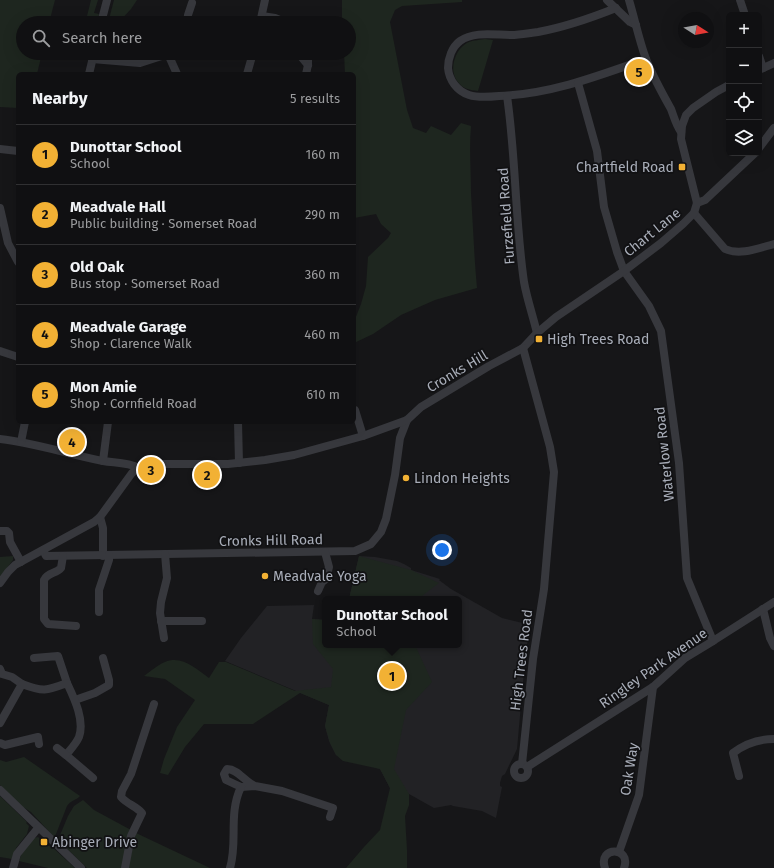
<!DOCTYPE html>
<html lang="en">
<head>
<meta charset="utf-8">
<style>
	body { margin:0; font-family:"Fira Sans",sans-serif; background:#19191b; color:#f1f3f6 }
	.controls { position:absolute; right:12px; top:12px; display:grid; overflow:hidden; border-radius:6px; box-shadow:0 4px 16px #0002 }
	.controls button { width:36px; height:36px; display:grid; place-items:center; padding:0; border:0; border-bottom:1px solid #303032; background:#101012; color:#f1f3f6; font:20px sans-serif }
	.compass { position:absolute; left:678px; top:12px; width:36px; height:36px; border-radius:50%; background:#101012; box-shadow:0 4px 16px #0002; rotate:101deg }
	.you { position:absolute; left:442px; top:550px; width:14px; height:14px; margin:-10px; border:3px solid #fff; border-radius:50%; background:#1a73e8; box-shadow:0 0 0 6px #1a73e833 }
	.badge { display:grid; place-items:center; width:26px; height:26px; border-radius:50%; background:#f2b134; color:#111; font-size:13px; font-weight:700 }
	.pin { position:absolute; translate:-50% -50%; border:2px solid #fff; box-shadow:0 1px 4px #0006 }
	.popup { position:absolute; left:322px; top:596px; width:140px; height:52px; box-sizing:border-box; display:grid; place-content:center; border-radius:6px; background:#101012; filter:drop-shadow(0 1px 3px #0005); font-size:13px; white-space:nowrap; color:#9c9d9f }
	.popup b { font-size:15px; color:#f1f3f6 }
	.popup::after { content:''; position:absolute; left:50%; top:100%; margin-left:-8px; border:8px solid transparent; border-top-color:#101012 }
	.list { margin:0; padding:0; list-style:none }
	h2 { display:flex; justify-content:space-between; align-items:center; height:52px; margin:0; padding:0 16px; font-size:17px }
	h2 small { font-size:13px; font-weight:400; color:#9c9d9f }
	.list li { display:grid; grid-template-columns:26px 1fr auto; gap:12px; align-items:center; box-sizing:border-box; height:60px; padding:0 16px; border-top:1px solid #303032 }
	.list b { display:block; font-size:15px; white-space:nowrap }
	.list p { margin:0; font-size:13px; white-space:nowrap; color:#9c9d9f }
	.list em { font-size:13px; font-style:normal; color:#9c9d9f }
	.icon { flex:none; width:22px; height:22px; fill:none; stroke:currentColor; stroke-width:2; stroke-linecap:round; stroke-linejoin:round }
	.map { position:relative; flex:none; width:774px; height:868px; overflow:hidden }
	.search { position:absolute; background:#101012; box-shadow:0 4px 16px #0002; left:16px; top:16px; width:340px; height:44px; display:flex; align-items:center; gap:10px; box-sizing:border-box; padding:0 14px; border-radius:22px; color:#9c9d9f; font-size:15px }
	.panel { position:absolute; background:#101012; box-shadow:0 4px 16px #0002; left:16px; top:72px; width:340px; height:352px; border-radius:6px }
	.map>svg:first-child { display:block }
</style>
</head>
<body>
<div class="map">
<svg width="774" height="868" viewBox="0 0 774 868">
	<rect width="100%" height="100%" fill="#161618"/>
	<path fill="#222225" d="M359,556l16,1 22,4 7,3 7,4v2l29,9 -1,1 12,9 51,29 29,7 -5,24 -9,100 -12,25 -3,2 -2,7v3l2,1 -6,31 -14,-7 -29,-5 -2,-1 -17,3 -25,-14 -19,-6 -10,-19 -44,-14 -7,-14 -4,-15 4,-21 -104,-44 16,-23 26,-32 47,-1 -2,14 13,1v25h134v-46h-110z"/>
	<g fill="#1e261f">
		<path d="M0,0h55l-6,23h-26v30h19l-5,21h-19v34l-18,-1z"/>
		<path d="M91,0h7l-4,13 5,1 -2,9h-9l-2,-3z"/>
		<path d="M114,0h23l-6,9 -13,14h-10z"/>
		<path d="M342,0h120v2l-60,4 -7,4 -5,12 17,88 6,18 13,5 5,-7 20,9 10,-12 10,3c-2,22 0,44 0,67 2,32 3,63 6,95l-42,12 -34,15 -28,19 -19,9v-21l7,-18 5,-18 2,-29 20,-19 3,-5 -10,-9 -5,-10 -22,4v-144h-9l-1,-21h5v-30h-7z"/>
		<path d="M485,39l8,1 -15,51c-8,-1 -15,-2 -20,-9 -10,-12 -3,-34 11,-40 5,-2 11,-2 16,-3z"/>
		<path d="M13,556v4l-13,17v-20z"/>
		<path d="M359,556l52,14 28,13 -21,16h-69z"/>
		<path d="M312,619l13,1v25h90l17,37 -26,28 -12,59 15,25v11l-4,11 2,34v18h-61l18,-21 16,-17 10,-42 -10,-19 -37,-8 -7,-6 -6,-12 -5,-17 4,-21 -29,-12 -47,31h-49l-19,23 -17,28 -8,-2 4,-14 13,-32 18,-27 -30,-21 -21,-3c6,-4 13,-11 21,-14 17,-7 31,7 44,16l10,-16h7l69,29 36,-4 2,-18 -20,-25z"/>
		<path d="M24,757l56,39c-3,4 -9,4 -13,10l-11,28 -2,3 -23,-25 -19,-12 -12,-15v-25l6,2z"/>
		<path d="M0,796l27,26 -1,1 3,3 -2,8 -11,14 -4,11 -12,-2z"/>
		<path d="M83,800l11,10 37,20 -8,38h-36l-29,-28 10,-24 6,-10z"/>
		<path d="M136,833l74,35h-82z"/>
		<path d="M38,837l8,8 6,2 23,21h-27l-29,-7c3,-8 9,-22 19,-24z"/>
	</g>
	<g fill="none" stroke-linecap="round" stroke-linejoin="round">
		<g stroke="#37383d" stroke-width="8">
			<path d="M607,0l23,22 6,3"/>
			<path d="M629,0c6,20 10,40 17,59 7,18 16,34 25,50 3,8 5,16 10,23"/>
			<path d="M740,0l5,15"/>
			<path d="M616,8c-25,10 -51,19 -78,24 -9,1 -18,3 -27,3 -17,0 -37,-4 -51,6 -8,6 -12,17 -12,27 1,12 9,23 21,27 9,3 20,2 30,1 52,-2 99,-20 147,-37"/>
			<path d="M262,16l13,2 12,5"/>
			<path d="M101,23l6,-23"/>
			<path d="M187,23l1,-8 4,-12"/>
			<path d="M260,23l5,-23"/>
			<path d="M298,53l10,12"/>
			<path d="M168,54l9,20"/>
			<path d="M759,56l4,12"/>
			<path d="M92,59l48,4 31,-10"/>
			<path d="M759,70l15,-7"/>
			<path d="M89,74l5,-21"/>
			<path d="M247,74l6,-21"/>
			<path d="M306,74l2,-9v-12"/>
			<path d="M578,83l19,68 7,56 13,45 7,19 25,35 12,25 18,132 8,115 26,63"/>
			<path d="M507,96c9,62 8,124 17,186 3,17 9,34 13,51"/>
			<path d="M759,148l15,-20"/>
			<path d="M0,149l18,2"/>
			<path d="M697,203l8,-3 50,-47"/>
			<path d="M0,208l8,35 10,19"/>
			<path d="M694,213l31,36c15,7 34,-1 49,-5"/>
			<path d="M0,351l18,6"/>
			<path d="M355,410l8,26"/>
			<path d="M238,422l1,41"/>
			<path d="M0,439c35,4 68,15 103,22 12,2 24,1 36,7"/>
			<path d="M21,442l4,-20"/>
			<path d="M103,461l5,-39"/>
			<path d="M100,517l3,11v28"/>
			<path d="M0,531h7l2,2 1,9 11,20"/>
			<path d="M43,550l3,6 309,-5 16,-7 10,-12 5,-13 9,-44 5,-37 7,-18"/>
			<path d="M63,556l-2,12c-5,6 -13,4 -17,12v39l4,5 28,2"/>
			<path d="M0,583l8,-11 7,-7 79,-43 6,-5 32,-44 7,-5 13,-4h76l37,-4 29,-5 69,-19 44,-16 14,-13 68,-41 34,-18 14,-15 19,-16 68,-46 37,-28 22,-19 11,-11 3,-10 -16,-64 1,-13 4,-11 7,-7 23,-16 13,-7"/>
			<path d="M318,591l4,-9 4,-3 3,-12 -4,-15"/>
			<path d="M763,609l7,29 4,8"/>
			<path d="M99,612v-22l10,-30v-5"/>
			<path d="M161,621h41"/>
			<path d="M164,638l-4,-25 1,-11 6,-24 -2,-24"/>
			<path d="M34,658l24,-2 9,27"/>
			<path d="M0,669l2,5 10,3 10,7"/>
			<path d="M75,700l20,-7 14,-8v-5l-6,-22"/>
			<path d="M0,723l22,-39c21,8 24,7 45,-1 7,15 18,37 12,54 -3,7 -9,13 -13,18l27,23"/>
			<path d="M0,743l5,2 33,-8 1,7"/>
			<path d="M57,748l9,7"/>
			<circle cx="521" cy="771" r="7"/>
			<path d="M522,764l11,-105 11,-70 10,-117 -4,-25 -27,-99"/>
			<path d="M527,767l126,-80 32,-29 28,-17 61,-39"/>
			<path d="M739,776l-6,-23c13,-10 25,-14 41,-14"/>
			<path d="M255,786c-10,-4 -17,-17 -28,-17l-3,5 2,6 15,7 14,-1 27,5 51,17 -3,9"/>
			<path d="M0,790l81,78"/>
			<path d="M619,852l20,-57 14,-108"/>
			<path d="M13,868l4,-14 21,-26"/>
			<path d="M125,868l6,-32 11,-23c-6,-7 -15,-9 -21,-16l1,-6 9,-17 23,-70"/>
			<path d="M230,868c8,-26 -2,-54 11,-81"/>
			<path d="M605,868c-8,-22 27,-22 19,0"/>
		</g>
	</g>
	<g fill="#f2b134" stroke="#111113" stroke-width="1.5">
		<rect x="678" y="163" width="8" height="8" rx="2"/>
		<rect x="535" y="335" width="8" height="8" rx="2"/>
		<circle cx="406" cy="478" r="4"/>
		<circle cx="265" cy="576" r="4"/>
		<rect x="40" y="838" width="8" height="8" rx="2"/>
	</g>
	<g text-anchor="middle" stroke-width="3.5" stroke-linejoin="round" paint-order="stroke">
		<g font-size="14" fill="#a8adb8" stroke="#111113" text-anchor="start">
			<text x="674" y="172" text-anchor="end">Chartfield Road</text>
			<text x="547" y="344">High Trees Road</text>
			<text x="414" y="483">Lindon Heights</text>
			<text x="273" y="581">Meadvale Yoga</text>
			<text x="52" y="847">Abinger Drive</text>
		</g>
		<g font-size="14" fill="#a8adb8" stroke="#111113">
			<text transform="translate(506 216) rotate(-94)" y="5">Furzefield Road</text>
			<text transform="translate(652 232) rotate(-39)" y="5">Chart Lane</text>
			<text transform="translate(457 371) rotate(-31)" y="5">Cronks Hill</text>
			<text transform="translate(664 454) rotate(-96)" y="5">Waterlow Road</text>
			<text transform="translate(271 540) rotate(-1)" y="5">Cronks Hill Road</text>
			<text transform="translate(521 660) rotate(-83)" y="5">High Trees Road</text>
			<text transform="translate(653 668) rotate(-35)" y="5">Ringley Park Avenue</text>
			<text transform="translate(629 769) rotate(-81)" y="5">Oak Way</text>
		</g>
	</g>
</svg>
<div class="controls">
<button>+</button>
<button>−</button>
<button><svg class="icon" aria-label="locate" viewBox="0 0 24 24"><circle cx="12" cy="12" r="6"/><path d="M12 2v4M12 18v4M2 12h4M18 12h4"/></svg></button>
<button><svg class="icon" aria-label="layers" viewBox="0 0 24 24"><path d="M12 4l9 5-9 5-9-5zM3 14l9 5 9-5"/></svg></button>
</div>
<svg class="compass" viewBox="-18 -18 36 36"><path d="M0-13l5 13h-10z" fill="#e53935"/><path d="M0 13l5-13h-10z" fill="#9c9d9f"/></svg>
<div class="you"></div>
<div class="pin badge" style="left:392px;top:676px">1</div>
<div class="popup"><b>Dunottar School</b>School</div>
<div class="pin badge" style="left:207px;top:475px">2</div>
<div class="pin badge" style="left:151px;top:470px">3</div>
<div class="pin badge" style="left:72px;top:442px">4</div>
<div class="pin badge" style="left:639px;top:72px">5</div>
<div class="search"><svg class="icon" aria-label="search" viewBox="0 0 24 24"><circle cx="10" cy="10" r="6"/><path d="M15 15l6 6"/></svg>Search here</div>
<section class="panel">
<h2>Nearby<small>5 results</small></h2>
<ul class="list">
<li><span class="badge">1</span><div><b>Dunottar School</b><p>School</p></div><em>160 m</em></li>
<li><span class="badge">2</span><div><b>Meadvale Hall</b><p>Public building · Somerset Road</p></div><em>290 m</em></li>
<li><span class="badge">3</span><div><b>Old Oak</b><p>Bus stop · Somerset Road</p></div><em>360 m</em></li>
<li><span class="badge">4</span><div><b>Meadvale Garage</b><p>Shop · Clarence Walk</p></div><em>460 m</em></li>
<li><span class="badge">5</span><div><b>Mon Amie</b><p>Shop · Cornfield Road</p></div><em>610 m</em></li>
</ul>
</section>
</div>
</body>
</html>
